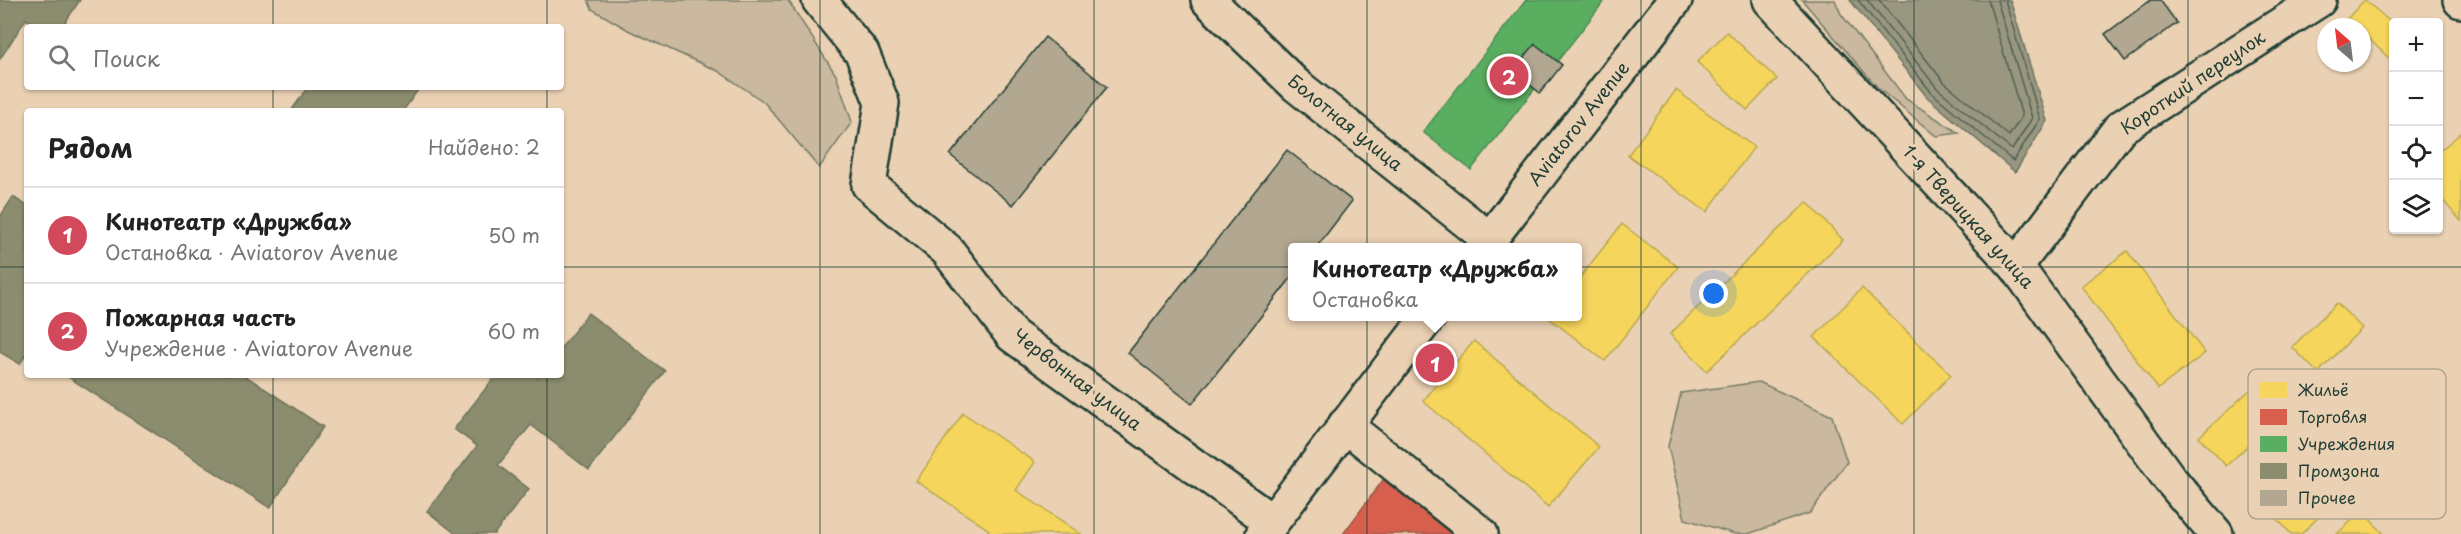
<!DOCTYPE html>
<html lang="ru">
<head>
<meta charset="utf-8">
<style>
	body { margin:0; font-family:"Playpen Sans",sans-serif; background:#f2f2f2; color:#222 }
	.controls { position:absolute; right:18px; top:18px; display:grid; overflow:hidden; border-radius:6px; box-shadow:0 2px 4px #0004 }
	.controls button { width:54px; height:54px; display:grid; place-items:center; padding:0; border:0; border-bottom:2px solid #e0e0e0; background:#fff; color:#222; font:30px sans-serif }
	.compass { position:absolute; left:2317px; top:18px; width:54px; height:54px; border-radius:50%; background:#fff; box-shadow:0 2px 4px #0004; rotate:332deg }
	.you { position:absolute; left:1714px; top:294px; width:21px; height:21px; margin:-15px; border:4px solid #fff; border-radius:50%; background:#1a73e8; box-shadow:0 0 0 9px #1a73e833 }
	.badge { display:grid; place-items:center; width:39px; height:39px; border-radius:50%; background:#d1495b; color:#fff; font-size:20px; font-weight:700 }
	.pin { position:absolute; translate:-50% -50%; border:3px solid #fff; box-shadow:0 2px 6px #0006 }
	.popup { position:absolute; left:1288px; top:243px; width:294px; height:78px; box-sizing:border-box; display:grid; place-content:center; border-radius:6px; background:#fff; filter:drop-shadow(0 2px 4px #0005); font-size:20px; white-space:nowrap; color:#767676 }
	.popup b { font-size:22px; color:#222 }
	.popup::after { content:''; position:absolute; left:50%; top:100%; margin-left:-12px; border:12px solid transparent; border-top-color:#fff }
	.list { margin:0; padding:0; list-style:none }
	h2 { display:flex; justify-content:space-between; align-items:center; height:78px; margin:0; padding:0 24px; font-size:26px }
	h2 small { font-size:20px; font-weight:400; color:#767676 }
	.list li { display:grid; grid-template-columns:39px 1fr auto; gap:18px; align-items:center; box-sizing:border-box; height:96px; padding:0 24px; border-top:2px solid #e0e0e0 }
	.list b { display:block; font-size:22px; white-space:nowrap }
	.list p { margin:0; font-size:20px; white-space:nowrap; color:#767676 }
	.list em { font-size:20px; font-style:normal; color:#767676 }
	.icon { flex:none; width:33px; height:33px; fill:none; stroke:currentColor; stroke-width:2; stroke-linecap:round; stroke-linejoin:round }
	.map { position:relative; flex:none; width:2461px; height:534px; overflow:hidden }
	.search { position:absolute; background:#fff; box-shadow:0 2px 4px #0004; left:24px; top:24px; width:540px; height:66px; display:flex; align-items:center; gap:15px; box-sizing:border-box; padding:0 21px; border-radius:6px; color:#767676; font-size:22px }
	.panel { position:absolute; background:#fff; box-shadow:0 2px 4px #0004; left:24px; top:108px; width:540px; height:270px; border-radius:6px }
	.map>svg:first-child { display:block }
</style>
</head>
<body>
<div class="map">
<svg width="2461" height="534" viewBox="0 0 2461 534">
	<rect width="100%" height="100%" fill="#ebd1b3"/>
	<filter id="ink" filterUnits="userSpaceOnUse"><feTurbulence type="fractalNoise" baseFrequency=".0167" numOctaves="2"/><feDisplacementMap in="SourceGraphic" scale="12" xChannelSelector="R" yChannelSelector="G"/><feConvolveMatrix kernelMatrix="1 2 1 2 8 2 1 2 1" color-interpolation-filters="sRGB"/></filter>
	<g filter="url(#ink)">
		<g fill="#cab99e" stroke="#747b69" stroke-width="1.5">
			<path d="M588,0h200l48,75 16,47 -33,46 -55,-66 -46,-31 -88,-40 -38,-22z"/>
			<path d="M1802,0h33l6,14 65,85 53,34 -23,3 -58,-48z"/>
			<path d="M1759,382l73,34 15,46 -37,51 -62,21h-13l-50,-15 -17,-73 13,-53z"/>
		</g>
		<path fill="#9a9781" stroke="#697362" stroke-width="1.5" d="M1850,0h160l37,121 -32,51 -88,-75z"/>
		<g fill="#f6d55c" stroke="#b6a750" stroke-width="1.5">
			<path d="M2365,0l29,25v38l-25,-24 -7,7v-19h-23z"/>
			<path d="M1727,32l50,47 -30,31 -50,-48z"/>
			<path d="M1676,90l78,57 -47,65 -79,-57z"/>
			<path d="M2461,133v88l-23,-26v-43z"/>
			<path d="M1807,202l36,38 -136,131 -37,-37z"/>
			<path d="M1622,224l56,43 -73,94 -56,-43 28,-2v-35z"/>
			<path d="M2127,251l78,102 -47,36 -77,-103z"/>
			<path d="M1862,288l89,87 -48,49 -89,-87z"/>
			<path d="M2337,303l25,25 -44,45 -26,-26z"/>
			<path d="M1474,341l125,106 -51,60 -125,-106z"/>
			<path d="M2253,387l27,29 -54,50 -27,-29z"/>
			<path d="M963,413l72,49 -19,28 65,44h-95l3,-4 -73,-49z"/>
			<path d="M2322,459l27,29 -48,46h-10l-22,-24z"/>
			<path d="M2362,511l22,23h-47z"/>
		</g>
		<path fill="#d6604d" stroke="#9f5646" stroke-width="1.5" d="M1383,480l72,54h-112z"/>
		<path fill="#5aae61" stroke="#488c54" stroke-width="1.5" d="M1526,0h79l-49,63 3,2 -19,25 -4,-3 -65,83 -48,-38z"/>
		<g fill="#8c8c6e" stroke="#6b745d" stroke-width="1.5">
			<path d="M0,0h80l-18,27h-23l-13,-8 -26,40z"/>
			<path d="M308,87h112l-17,24h-112z"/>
			<path d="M13,197l14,9v147l-7,11 -20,-12v-135z"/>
			<path d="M588,313l77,58 -76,99 -58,-45 -33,40 31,24 -35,45h-38l-29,-23 50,-65 -23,-17 42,-54h38l4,3 2,-3h21v-27z"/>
			<path d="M65,375h179l79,52 -53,81z"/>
		</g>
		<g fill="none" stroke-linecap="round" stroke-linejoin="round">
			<g stroke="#506153" stroke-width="1.5">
				<path d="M1858,0l74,93 81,68 27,-42 -35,-119"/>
				<path d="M1867,0l70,88 75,62 20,-32 -35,-118"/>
				<path d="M1879,0l65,82 65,54 13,-20 -34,-116"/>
			</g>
		</g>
		<g fill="#b2a790" stroke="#1f3d34" stroke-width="1.5">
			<path d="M2151,0h9l17,23 -52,38 -20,-27z"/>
			<path d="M1045,37l62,50 -94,118 -63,-50z"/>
			<path d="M1535,44l27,21 -22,28 -27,-22z"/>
			<path d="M1287,150l65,51 -36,47h-24v29l-100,127 -64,-51z"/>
		</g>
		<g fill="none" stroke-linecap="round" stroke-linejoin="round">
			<g stroke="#1f3d34" stroke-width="38">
				<g id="minor">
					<path d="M819,0l43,53 20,50 -13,82 78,65 65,85 259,186"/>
					<path d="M1208,0l88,85 193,154"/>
					<path d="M1770,0l246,266 153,212 47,56"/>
					<path d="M2460,0l1,1"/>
					<path d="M1483,248l192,-248"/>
					<path d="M2016,266l104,-138 199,-128"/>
					<path d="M1345,425l136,109"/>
					<path d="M1263,534l166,-218"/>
				</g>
			</g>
			<use href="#minor" stroke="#ebd1b3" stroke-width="33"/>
		</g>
	</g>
	<path fill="none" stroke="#1f3d34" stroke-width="1.5" stroke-opacity="0.55" d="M273,0v27M547,0v27M820,0v534M1094,0v534M1367,0v534M1641,0v534M1914,0v534M2188,0v534M273,87v24M547,87v24M0,267h27M561,267h1900M273,375v159M547,375v159"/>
	<g text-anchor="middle" stroke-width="6" stroke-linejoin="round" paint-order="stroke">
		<g font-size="18" fill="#1f3d34" stroke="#ebd1b3">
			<text transform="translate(2193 83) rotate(-34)" y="6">Короткий переулок</text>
			<text transform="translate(1345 123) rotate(39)" y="6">Болотная улица</text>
			<text transform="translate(1579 124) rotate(-52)" y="6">Aviatorov Avenue</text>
			<text transform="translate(1968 217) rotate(48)" y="6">1-я Тверицкая улица</text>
			<text transform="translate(1077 380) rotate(37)" y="6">Червонная улица</text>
		</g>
	</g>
	<rect x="2248" y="369" width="198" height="150" rx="9" fill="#ebd1b3" stroke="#aea58d" stroke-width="1.5"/>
	<rect x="2260" y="382" width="27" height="16" fill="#f6d55c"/>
	<rect x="2260" y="409" width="27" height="16" fill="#d6604d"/>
	<rect x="2260" y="436" width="27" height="16" fill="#5aae61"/>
	<rect x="2260" y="463" width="27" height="16" fill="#8c8c6e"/>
	<rect x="2260" y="490" width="27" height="16" fill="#b2a790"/>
	<g font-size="16" fill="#1f3d34">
		<text x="2298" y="396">Жильё</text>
		<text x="2298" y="423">Торговля</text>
		<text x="2298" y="450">Учреждения</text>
		<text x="2298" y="477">Промзона</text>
		<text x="2298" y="504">Прочее</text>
	</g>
</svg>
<div class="controls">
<button>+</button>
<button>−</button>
<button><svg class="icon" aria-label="locate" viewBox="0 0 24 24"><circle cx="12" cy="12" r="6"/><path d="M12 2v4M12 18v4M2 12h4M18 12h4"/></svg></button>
<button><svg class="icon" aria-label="layers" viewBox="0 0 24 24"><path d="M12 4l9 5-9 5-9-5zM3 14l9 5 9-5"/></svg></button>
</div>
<svg class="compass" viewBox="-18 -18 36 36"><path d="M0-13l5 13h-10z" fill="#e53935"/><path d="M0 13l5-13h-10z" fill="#767676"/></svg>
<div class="you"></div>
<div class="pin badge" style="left:1435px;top:363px">1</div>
<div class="popup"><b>Кинотеатр «Дружба»</b>Остановка</div>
<div class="pin badge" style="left:1509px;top:76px">2</div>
<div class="search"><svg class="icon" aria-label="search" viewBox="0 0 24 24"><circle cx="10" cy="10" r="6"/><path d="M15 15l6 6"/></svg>Поиск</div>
<section class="panel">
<h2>Рядом<small>Найдено: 2</small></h2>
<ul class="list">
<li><span class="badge">1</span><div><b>Кинотеатр «Дружба»</b><p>Остановка · Aviatorov Avenue</p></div><em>50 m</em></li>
<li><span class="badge">2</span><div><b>Пожарная часть</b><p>Учреждение · Aviatorov Avenue</p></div><em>60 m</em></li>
</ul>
</section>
</div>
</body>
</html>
